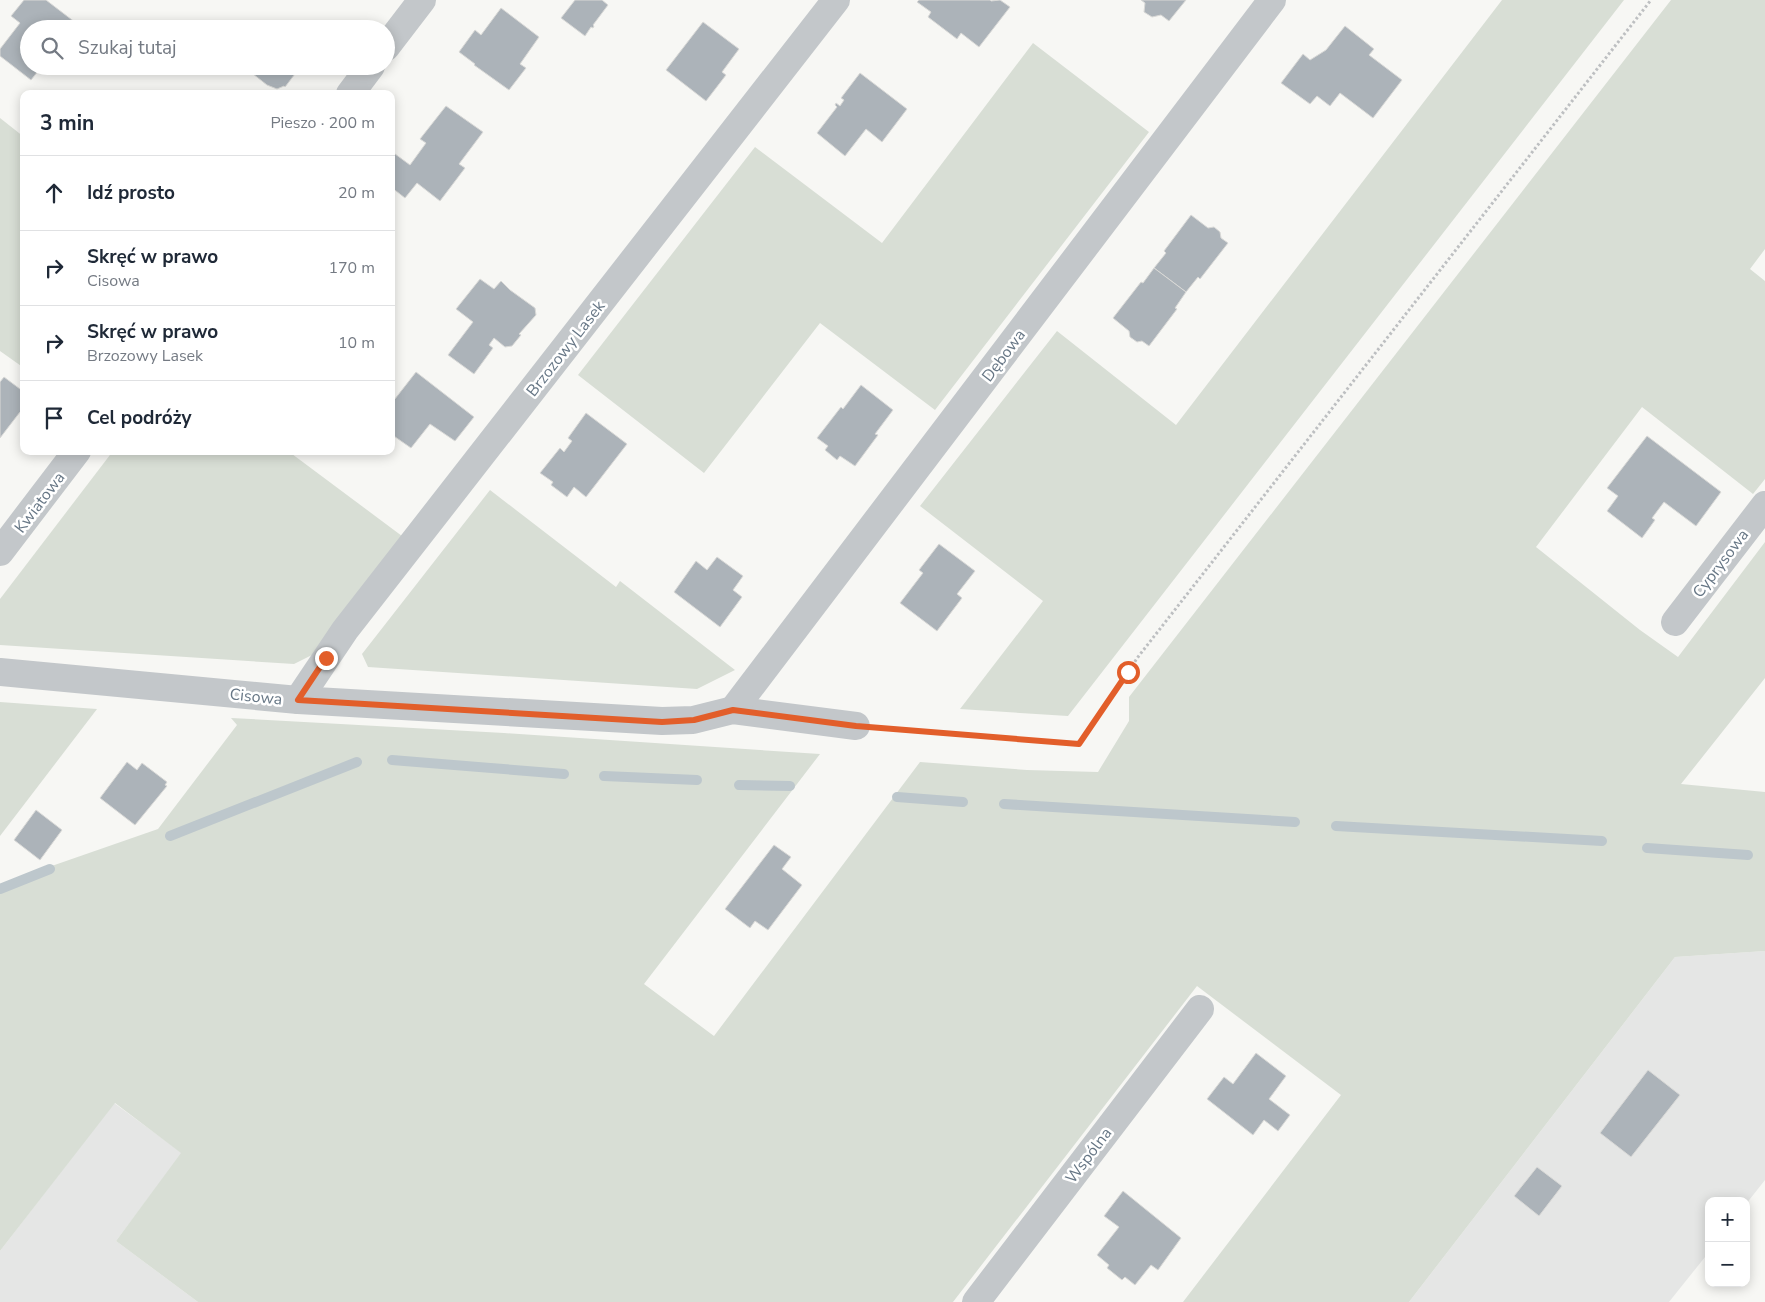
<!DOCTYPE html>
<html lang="pl">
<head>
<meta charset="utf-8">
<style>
	body { margin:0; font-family:"Nunito Sans",sans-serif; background:#f6f6f7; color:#1f2937 }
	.controls { position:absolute; right:15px; bottom:15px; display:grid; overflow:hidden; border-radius:10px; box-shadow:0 2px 12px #0003 }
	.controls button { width:45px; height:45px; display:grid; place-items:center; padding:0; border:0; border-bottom:1px solid #e0e1e3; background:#fff; color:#1f2937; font:25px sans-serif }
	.stop { position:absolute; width:15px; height:15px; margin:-11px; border:4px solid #e25e2a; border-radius:50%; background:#fff }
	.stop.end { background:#e25e2a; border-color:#fff; box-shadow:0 1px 5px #0008 }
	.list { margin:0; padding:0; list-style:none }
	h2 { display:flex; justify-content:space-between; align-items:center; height:65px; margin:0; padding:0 20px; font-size:21px }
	h2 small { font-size:16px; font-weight:400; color:#747a83 }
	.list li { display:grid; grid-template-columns:32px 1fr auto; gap:15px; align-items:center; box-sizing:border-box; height:75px; padding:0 20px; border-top:1px solid #e0e1e3 }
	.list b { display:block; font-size:19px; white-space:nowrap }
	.list p { margin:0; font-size:16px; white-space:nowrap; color:#747a83 }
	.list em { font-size:16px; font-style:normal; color:#747a83 }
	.icon { flex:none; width:28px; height:28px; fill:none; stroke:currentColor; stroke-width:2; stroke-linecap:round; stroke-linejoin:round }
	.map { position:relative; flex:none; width:1765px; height:1302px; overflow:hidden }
	.search { position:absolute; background:#fff; box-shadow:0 2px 12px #0003; left:20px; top:20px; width:375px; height:55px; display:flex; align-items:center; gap:12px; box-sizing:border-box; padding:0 18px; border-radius:28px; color:#747a83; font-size:19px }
	.panel { position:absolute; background:#fff; box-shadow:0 2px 12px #0003; left:20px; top:90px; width:375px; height:365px; border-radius:10px }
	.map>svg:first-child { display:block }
</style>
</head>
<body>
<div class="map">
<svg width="1765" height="1302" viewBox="0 0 1765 1302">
	<rect width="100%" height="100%" fill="#f7f7f4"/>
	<g fill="#e5e6e5">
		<path d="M1765,951v229l-19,24v-3h-37v51l-40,50h-260l266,-345z"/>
		<path d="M114,1103l68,50 -66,88 82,61h-198v-51z"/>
	</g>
	<g fill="#d8ded5">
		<path d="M1502,0h122l-556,716 -108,-7 83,-108 -123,-95 137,-175 119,94z"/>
		<path d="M1671,0h94v249l-15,20 15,12v198l-12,15 -111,-87 -106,140 104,83 38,27 87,-115v136l-84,106 84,8v159l-90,6 -266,345h-226l158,-207 -144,-109 -244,316h-755l-82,-61 65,-88 -66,-50 -115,148v-367l158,-55 79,-104 -6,-7 273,15 316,21 -176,230 70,52 206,-274 107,8 71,2 31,-51v-24z"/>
		<path d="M1033,43l116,89 -214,278 -115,-87 -116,150 -126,-98 177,-228 127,96z"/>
		<path d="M0,118l24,19v231l-24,-17z"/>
		<path d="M113,451h175l118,88 -86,112 -26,13 -294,-19v-46z"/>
		<path d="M490,490l126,97 4,-6 115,89 -38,19 -329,-22 -6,-13z"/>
		<path d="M0,702l97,7 -97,127z"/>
	</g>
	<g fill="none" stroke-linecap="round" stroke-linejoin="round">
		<g stroke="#bdc7cc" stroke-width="10">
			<path d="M392,760l172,14"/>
			<path d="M604,776l93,4"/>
			<path d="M739,785l51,1"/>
			<path d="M897,797l66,5"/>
			<path d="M1004,804l291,18"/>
			<path d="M1336,826l266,15"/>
			<path d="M170,836l187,-74"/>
			<path d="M1647,848l101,7"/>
			<path d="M0,889l50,-20"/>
		</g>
	</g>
	<g fill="#acb3b9" stroke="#d9d9d7">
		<path d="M24,0h22l30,23 -4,6h-43v37h13l-11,14 -31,-24v-7l20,-26 -9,-7z"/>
		<path d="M575,0h27l6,5 -15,20 1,1 -1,2 -2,-1 -6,9 -24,-18z"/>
		<path d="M919,0h71l1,1 9,-1 10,7 -31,40 -18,-14 -4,6 -29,-22 3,-5 -14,-10z"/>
		<path d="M1141,0h45l-17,21 -8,-6 -9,2 -8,-5 1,-9z"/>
		<path d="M501,8l38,29 -19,27 6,4 -17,22 -35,-25 1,-1 -16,-12 16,-22 6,5z"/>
		<path d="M703,22l36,27 -17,23 4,3 -20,26 -40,-31z"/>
		<path d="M1345,26l29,23 -5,6 33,25 -29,38 -33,-25 -10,13 -13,-10 -7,8 -29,-21 22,-29 7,6 16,-10z"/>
		<path d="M243,66h58l-16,21 -1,-1 -7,3 -10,-4z"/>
		<path d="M860,73l47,36 -25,33 -16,-13 -21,27 -28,-23 20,-26 -2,-2 1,-2 4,3 4,-6 -3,-2z"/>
		<path d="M446,106l37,26 -24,32 6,4 -25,33 -23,-18 -12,15 -14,-11v-36l19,14 16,-22 -6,-4z"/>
		<path d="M1191,215l17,13 6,-1 6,5 1,6 7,5 -28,36 -2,-2 -12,15 -32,-24 12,-15 -2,-2z"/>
		<path d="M1154,268l32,24 -11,16 2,1 -28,37 -7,-5 -5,1 -7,-5 -1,-6 -16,-13 28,-36 2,1z"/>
		<path d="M480,279l14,10 7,-8 9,9 25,18 1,7 -17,19 2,1 -9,11 -7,1 -11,-9 -5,7 4,3 -19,26 -26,-19 25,-33 -17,-13z"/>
		<path d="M416,372l58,45 -19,24 -25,-17 -19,24 -20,-14v-30z"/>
		<path d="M4,377l20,15v23l-4,-3 -20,26v-56z"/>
		<path d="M861,385l32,25 -18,24 3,1 -23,31 -15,-10 -3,4 -12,-10 3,-4 -11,-8 24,-31 2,2z"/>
		<path d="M586,413l41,31 -41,53 -12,-10 -7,10 -16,-12 2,-3 -13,-9 20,-25 4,4 8,-11 -4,-3z"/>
		<path d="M1647,436l74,56 -25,34 -32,-24 -12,16 3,2 -13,18 -35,-27 11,-15 -11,-8z"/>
		<path d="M939,544l36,27 -18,23 5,4 -25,33 -37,-28 23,-30 -4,-3z"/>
		<path d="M717,557l26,19 -10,14 9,7 -22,30 -46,-35 22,-31 11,9z"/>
		<path d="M127,762l10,8 5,-7 25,19 -2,3 2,1 -32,39 -35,-27z"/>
		<path d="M36,810l26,20 -22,30 -26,-20z"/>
		<path d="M774,845l17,12 -9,12 20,16 -34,45 -13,-9 -5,7 -25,-19z"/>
		<path d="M1256,1053l30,23 -17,23 21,16 -12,16 -14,-11 -11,15 -46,-36 17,-22 9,7z"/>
		<path d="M1648,1070l32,25 -49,62 -31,-24z"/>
		<path d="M1537,1167l25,19 -23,30 -25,-20z"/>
		<path d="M1123,1191l58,47 -23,32 -7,-5 -16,20 -10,-8 -3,3 -15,-12 2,-3 -12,-10 22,-28 -15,-11z"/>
	</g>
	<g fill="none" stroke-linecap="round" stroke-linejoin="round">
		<path stroke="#bdbfc1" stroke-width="3" stroke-dasharray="2.5 2.5" stroke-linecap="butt" d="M884,728l195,16 59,-87 513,-657"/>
		<g stroke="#c3c7ca" stroke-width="28">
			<path d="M386,47l36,-47"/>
			<path d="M350,94l21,-28"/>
			<path d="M0,552l77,-101"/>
			<path d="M1675,622l90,-117"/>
			<path d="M0,672l298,28 364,21 31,-1 40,-10 123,16"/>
			<path d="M298,700l47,-70 491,-630"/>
			<path d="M733,710l539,-710"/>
			<path d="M976,1302l224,-293"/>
		</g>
	</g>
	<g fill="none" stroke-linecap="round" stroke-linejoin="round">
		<path stroke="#e25e2a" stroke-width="6" d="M326,658l-28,42 364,22 32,-2 39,-10 123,16 223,18 49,-72"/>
	</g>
	<g text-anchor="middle" stroke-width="5" stroke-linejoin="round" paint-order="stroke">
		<g font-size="16" fill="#667685" stroke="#fff">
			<text transform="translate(565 348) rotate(-52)" y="6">Brzozowy Lasek</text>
			<text transform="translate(1003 355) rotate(-53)" y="6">Dębowa</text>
			<text transform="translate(39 502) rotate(-53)" y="6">Kwiatowa</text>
			<text transform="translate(1720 563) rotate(-53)" y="6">Cyprysowa</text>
			<text transform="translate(256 696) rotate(6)" y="6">Cisowa</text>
			<text transform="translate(1088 1155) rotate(-53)" y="6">Wspólna</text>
		</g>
	</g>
</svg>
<div class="controls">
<button>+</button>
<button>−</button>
</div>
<div class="stop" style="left:1128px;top:672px"></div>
<div class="stop end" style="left:326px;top:658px"></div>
<div class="search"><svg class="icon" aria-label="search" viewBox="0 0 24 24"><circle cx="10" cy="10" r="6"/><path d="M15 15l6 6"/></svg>Szukaj tutaj</div>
<section class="panel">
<h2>3 min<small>Pieszo · 200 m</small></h2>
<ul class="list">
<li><svg class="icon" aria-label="ahead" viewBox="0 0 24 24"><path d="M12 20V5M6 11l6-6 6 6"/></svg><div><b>Idź prosto</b></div><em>20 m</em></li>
<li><svg class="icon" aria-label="right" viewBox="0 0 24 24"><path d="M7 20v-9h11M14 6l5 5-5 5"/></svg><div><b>Skręć w prawo</b><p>Cisowa</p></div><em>170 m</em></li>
<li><svg class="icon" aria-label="right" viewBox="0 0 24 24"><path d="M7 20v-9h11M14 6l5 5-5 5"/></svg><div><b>Skręć w prawo</b><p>Brzozowy Lasek</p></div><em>10 m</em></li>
<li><svg class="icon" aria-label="arrive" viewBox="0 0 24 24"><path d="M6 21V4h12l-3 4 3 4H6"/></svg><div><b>Cel podróży</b></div></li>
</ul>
</section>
</div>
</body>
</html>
